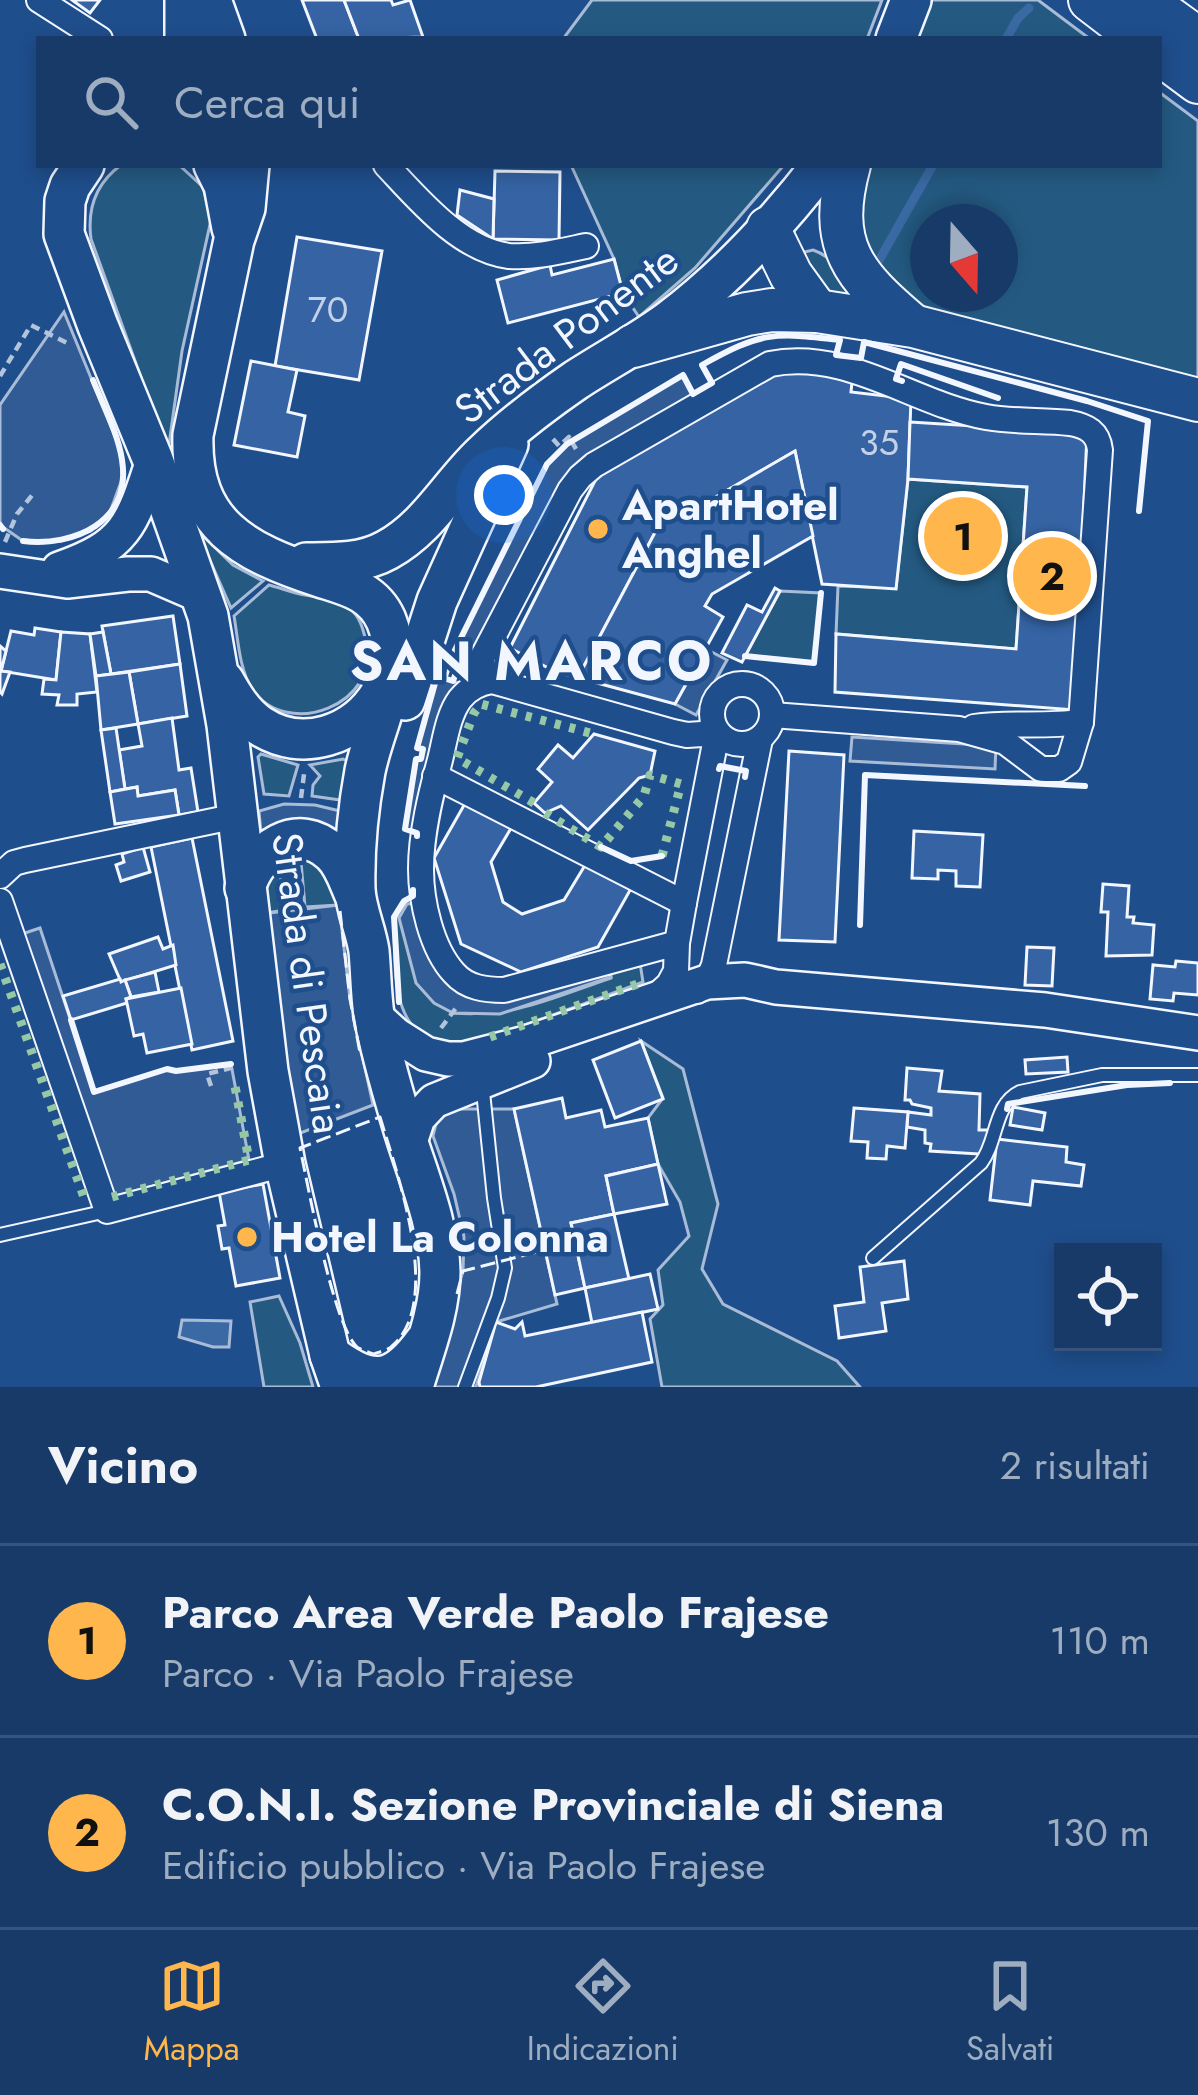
<!DOCTYPE html>
<html lang="it">
<head>
<meta charset="utf-8">
<style>
	body { margin:0; font-family:Jost,sans-serif; background:#244571; color:#f1f3f6 }
	.controls { position:absolute; right:36px; bottom:36px; display:grid; overflow:hidden; border-radius:0px; box-shadow:0 6px 18px #0003 }
	.controls button { width:108px; height:108px; display:grid; place-items:center; padding:0; border:0; border-bottom:3px solid #36547d; background:#173a69; color:#f1f3f6; font:60px sans-serif }
	.compass { position:absolute; left:910px; top:204px; width:108px; height:108px; border-radius:50%; background:#173a69; box-shadow:0 6px 18px #0003; rotate:160deg }
	.you { position:absolute; left:504px; top:495px; width:42px; height:42px; margin:-30px; border:9px solid #fff; border-radius:50%; background:#1a73e8; box-shadow:0 0 0 18px #1a73e833 }
	.badge { display:grid; place-items:center; width:78px; height:78px; border-radius:50%; background:#ffb74d; color:#111; font-size:39px; font-weight:700 }
	.pin { position:absolute; translate:-50% -50%; border:6px solid #fff; box-shadow:0 3px 12px #0006 }
	.list { margin:0; padding:0; list-style:none }
	h2 { display:flex; justify-content:space-between; align-items:center; height:156px; margin:0; padding:0 48px; font-size:51px }
	h2 small { font-size:39px; font-weight:400; color:#9eadc0 }
	.list li { display:grid; grid-template-columns:78px 1fr auto; gap:36px; align-items:center; box-sizing:border-box; height:192px; padding:0 48px; border-top:3px solid #36547d }
	.list b { display:block; font-size:45px; white-space:nowrap }
	.list p { margin:0; font-size:39px; white-space:nowrap; color:#9eadc0 }
	.list em { font-size:39px; font-style:normal; color:#9eadc0 }
	.icon { flex:none; width:66px; height:66px; fill:none; stroke:currentColor; stroke-width:2; stroke-linecap:round; stroke-linejoin:round }
	.map { position:relative; flex:none; width:1198px; height:1387px; overflow:hidden }
	.search { position:absolute; background:#173a69; box-shadow:0 6px 18px #0003; left:36px; right:36px; top:36px; height:132px; display:flex; align-items:center; gap:30px; box-sizing:border-box; padding:0 42px; border-radius:0px; color:#9eadc0; font-size:45px }
	.sheet { height:540px; background:#173a69 }
	nav { display:flex; justify-content:space-around; align-items:center; box-sizing:border-box; height:168px; border-top:3px solid #36547d; background:#173a69; font-size:33px; color:#9eadc0 }
	nav a { display:grid; justify-items:center; gap:6px }
	nav .on { color:#ffb74d }
	.map>svg:first-child { display:block }
</style>
</head>
<body>
<div class="map">
<svg width="1198" height="1387" viewBox="0 0 1198 1387">
	<rect width="100%" height="100%" fill="#1f4e8c"/>
	<g fill="#245a82" stroke="#a8bbd7" stroke-width="3" fill-rule="evenodd">
		<path d="M592,0h290l-15,39h-304z"/>
		<path d="M932,0h106l52,39h-174z"/>
		<path d="M1159,92l39,29v260l-268,-70 -34,-13 -36,-39 2,-94h297zM928,222h72v72h-72z"/>
		<path d="M121,165h58l24,22 8,33 -29,131 -14,101 -77,-213c-4,-30 4,-55 30,-74z"/>
		<path d="M571,165h213l-89,103 -56,49 -16,-24 -9,-34z"/>
		<path d="M813,250c21,7 34,28 48,45l-25,8 -40,-49z"/>
		<path d="M908,479l119,8 -11,162 -180,-15 2,-48 58,2z"/>
		<path d="M204,537l29,28 30,16 -32,27 -30,-68z"/>
		<path d="M269,585c12,3 24,8 36,10 17,3 30,2 44,13 11,8 14,21 17,33 16,63 -79,100 -114,48 -13,-20 -14,-51 -18,-73z"/>
		<path d="M780,591l41,2 -7,70 -69,-7z"/>
		<path d="M261,754l37,11 -9,31 -25,-2 -6,-37z"/>
		<path d="M343,759l4,2 -7,39 -28,-4 1,-11 7,-9 -10,-11z"/>
		<path d="M300,851l25,12 14,42 -34,2z"/>
		<path d="M278,857l7,53 -25,4 2,-45z"/>
		<path d="M413,896l40,117c61,5 101,-16 158,-35l-1,-8 30,-7 3,19c-34,13 -69,25 -104,38 -73,26 -141,50 -144,-58 0,-25 -7,-51 18,-66z"/>
		<path d="M641,1041l42,28 35,135 -16,65 21,35 114,57 23,26h-198l-12,-68 13,-14 -5,-35 31,-34 -9,-34 -22,-38 -10,-46 15,-20z"/>
		<path d="M279,1296l21,47 13,44h-49l-14,-85z"/>
	</g>
	<g fill="#305b95" stroke="#a8bbd7" stroke-width="3">
		<path d="M64,312l54,132 4,14v21l-12,33 -19,19 -30,10 -18,2 -20,-2 -23,-16v-120z"/>
		<path d="M683,375l10,19 -111,66 -105,192 -19,-7 89,-181 20,-20z"/>
		<path d="M706,649l21,11 -31,55 -21,-11z"/>
		<path d="M437,676l21,7 -12,28 -29,122 -12,-4 11,-70 5,-1 1,-8 -5,-2z"/>
		<path d="M852,737l144,9 -1,23 -145,-8z"/>
		<path d="M284,804l31,1 25,6 -1,22 -19,-7 -59,8 -2,-23z"/>
		<path d="M416,903l35,80 159,-13 1,7 -111,37 -47,-1 -19,-10 -18,-20 -17,-65 8,-14z"/>
		<path d="M339,905l11,94 23,106 -75,29 -38,-220z"/>
		<path d="M40,928l54,163 73,-22 9,2 55,-7 18,96 -137,37 -90,-263z"/>
		<path d="M450,1109h64l43,195 -61,18 -20,65h-46l33,-116 1,-34 -10,-43 -21,-58 5,-20z"/>
	</g>
	<path fill="#3b69a3" stroke="#a8bbd7" stroke-width="3" d="M182,1320l49,1 -2,26h-16l-34,-10z"/>
	<g fill="none" stroke-linecap="round" stroke-linejoin="round">
		<g stroke="#3b69a3" stroke-width="9">
			<path d="M1006,39l12,-21 11,-10"/>
			<path d="M877,264l56,-99"/>
		</g>
	</g>
	<g fill="#3563a3" stroke="#f2f6ff" stroke-width="3">
		<path d="M72,0h28l-10,13z"/>
		<path d="M302,0h42l15,39h-42z"/>
		<path d="M344,0h47l2,5 17,-5 13,37 -64,2z"/>
		<path d="M495,171l65,1 -1,68 -66,-1z"/>
		<path d="M460,190l34,9 -1,40 -36,-24z"/>
		<path d="M297,237l85,14 -23,129 -84,-14z"/>
		<path d="M614,259l9,34 -115,30 -11,-43 53,-15 2,10z"/>
		<path d="M251,361l46,9 -9,42 17,4 -8,41 -63,-12z"/>
		<path d="M782,366l71,6 -2,20 60,7 -3,80 -12,110 -74,-5 -27,-133 -100,58 -2,-4 -34,20 -76,143 -21,-7 -6,11 -46,-24 89,-175z"/>
		<path d="M910,422l177,11 -12,277 -240,-18 1,-58 180,15 11,-162 -119,-8z"/>
		<path d="M795,451l18,85 -101,58 -7,12 18,11 -48,87 -119,-32 6,-11 21,7 76,-143 34,-20 2,4z"/>
		<path d="M775,588l5,3 -38,71 -20,-9 25,-48 15,7z"/>
		<path d="M173,616l7,48 -69,10 -9,-48z"/>
		<path d="M35,628l26,4 -5,48 -55,-9 10,-40 23,4z"/>
		<path d="M61,632l29,2 7,58 -20,2v11h-20l2,-10 -17,-1 2,-15 12,1z"/>
		<path d="M103,632l8,42 -15,2 -6,-42z"/>
		<path d="M0,646l6,5 -5,20 9,1 -8,22 -2,-2z"/>
		<path d="M441,652l12,4 -6,19 -13,-5z"/>
		<path d="M180,664l7,52 -49,8 -9,-52z"/>
		<path d="M129,672l9,52 -37,6 -5,-54z"/>
		<path d="M172,718l7,52 12,-2 7,44 -19,3 -4,-25 -37,6 -1,-9 -12,2 -6,-39 23,-4 -4,-22z"/>
		<path d="M116,728l9,61 -15,3 -9,-62z"/>
		<path d="M594,734l61,17 -5,24 -11,3 -51,52 -27,-24 -16,7 -11,-10 18,-21 -14,-13 20,-24 15,13z"/>
		<path d="M789,751l55,4 -9,187 -56,-2z"/>
		<path d="M137,787l1,9 37,-6 4,25 -64,9 -5,-32z"/>
		<path d="M467,800l46,25 -22,37 12,40 19,12 42,-14 23,-38 46,23 -35,62 -77,25 -60,-28 -27,-86z"/>
		<path d="M914,831l69,4 -3,52 -24,-1v-15l-18,-1v9l-26,-1z"/>
		<path d="M192,838l41,203 -41,9 -41,-203z"/>
		<path d="M143,847l7,25 -29,9 -5,-16 8,-3 -2,-8z"/>
		<path d="M1103,884l26,2 -2,31h7l-1,6 21,2 -2,30 -46,1 2,-44h-7z"/>
		<path d="M158,937l5,12 10,-4 3,20 -55,17 -12,-28z"/>
		<path d="M1027,947l27,1 -2,38 -27,-1z"/>
		<path d="M1176,961l22,2v32l-24,-2 -1,8 -23,-2 3,-34 22,2z"/>
		<path d="M155,972l4,20 -28,5 -6,-17z"/>
		<path d="M120,979l1,3 4,-2 6,17 -5,2 1,4 -56,17 -8,-24z"/>
		<path d="M181,988l11,56 -45,9 -4,-19 -9,2 -8,-37z"/>
		<path d="M641,1041l22,58 -48,19 -22,-58z"/>
		<path d="M1067,1057l1,15 -42,2 -1,-14z"/>
		<path d="M907,1068l35,3 -3,20 41,3 -1,36h12l1,9 -13,15 -49,-3 1,-7 -6,-1v-13l-18,-3 1,-15 23,3v-7l-19,-4 -2,-4h-5z"/>
		<path d="M562,1098l4,20 35,-8 4,17 43,-9 10,46 -52,12 8,38 -43,9 14,65 -30,7 -41,-186z"/>
		<path d="M1013,1107l32,6 -3,17 -32,-5z"/>
		<path d="M854,1108l54,4 -3,36 -18,-2 -1,13 -19,-1 1,-16 -17,-1z"/>
		<path d="M997,1139l70,8 -1,15 18,3 -3,21 -48,-5 -3,24 -40,-5z"/>
		<path d="M658,1164l9,40 -53,10 -8,-38z"/>
		<path d="M263,1184l17,94 -44,8 -7,-38 -7,1 -4,-23 7,-1 -6,-33z"/>
		<path d="M614,1214l15,65 -44,9 -14,-65z"/>
		<path d="M904,1261l4,38 -26,4 4,28 -47,7 -4,-32 29,-4 -4,-35z"/>
		<path d="M650,1274l8,35 -66,14 -7,-35z"/>
		<path d="M642,1312l10,50 -116,25h-56l-1,-5 17,-60 19,7 7,-7 3,14z"/>
	</g>
	<g fill="none" stroke-linecap="round" stroke-linejoin="round">
		<g stroke="#f2f6ff" stroke-width="16">
			<g id="service">
				<path d="M0,1235l107,-24"/>
				<path d="M873,1258l108,-95c17,-22 12,-58 39,-71l82,-17h96"/>
				<path d="M465,1387l33,-89 7,-30 -11,-70 -12,-116"/>
			</g>
		</g>
		<g stroke="#f2f6ff" stroke-width="28">
			<g id="minor">
				<path d="M39,0l61,39"/>
				<path d="M386,165c32,34 74,85 123,91 26,2 53,-5 77,-10"/>
				<path d="M492,681l-9,-11 -1,-12 88,-168 10,-13 14,-12 176,-101c76,-16 144,40 216,53 27,5 57,3 84,6 17,3 28,9 30,27l-19,272 -12,40 -10,7h-18l-36,-27 -46,-13 -187,-14"/>
				<circle cx="742" cy="714" r="30"/>
				<path d="M974,727c36,-5 71,0 107,-5"/>
				<path d="M435,776l249,127"/>
				<path d="M0,876l14,-13 11,-3 212,-44"/>
				<path d="M0,901l107,310 178,-47"/>
				<path d="M697,991l10,-9 7,-17 46,-226"/>
				<path d="M656,996l13,-12 7,-13 1,-28 7,-40 33,-170 -30,2 -14,-3 -181,-51c-13,2 -24,8 -32,18 -12,16 -15,41 -20,61 -9,33 -19,73 -19,109 0,32 10,79 33,104 13,15 32,17 50,17l173,-47"/>
			</g>
		</g>
		<g stroke="#f2f6ff" stroke-width="38">
			<g id="tertiary">
				<path d="M59,569c67,-23 73,-44 94,-109"/>
				<path d="M0,571l67,10 61,-7h23l51,22"/>
				<path d="M374,1015l22,20 30,19 22,5h16l62,-16 181,-61 38,-2 31,7 269,23 153,23"/>
				<path d="M409,1145l9,-27 16,-17 99,-40"/>
			</g>
		</g>
		<g stroke="#f2f6ff" stroke-width="44">
			<g id="primary">
				<path d="M211,0l14,39"/>
				<path d="M185,39v-39"/>
				<path d="M896,39l15,-39"/>
				<path d="M84,165l-14,21 -5,15 -1,33 34,92 55,134 55,156 19,109 41,346 17,93 45,191 11,32"/>
				<path d="M214,165l10,20 8,43"/>
				<path d="M249,165l-4,43 -11,32 -41,195c-3,90 51,117 127,142 28,9 53,14 66,43 21,50 -11,102 -21,151 -7,38 -11,79 -10,118 1,21 11,41 14,62 2,22 2,43 5,64 7,39 19,78 30,115 14,46 35,93 36,142 0,39 -16,78 -27,115"/>
				<path d="M306,563c27,0 56,1 81,-13 41,-22 63,-65 96,-96 28,-27 61,-52 93,-74 31,-20 63,-37 93,-59 57,-43 109,-99 153,-156"/>
				<path d="M224,681c9,16 19,33 35,44 43,29 97,10 122,-32"/>
				<path d="M405,700l32,-99 71,-157"/>
				<path d="M245,888c11,-38 53,-68 87,-35 12,11 17,29 23,42"/>
				<path d="M330,1355c41,31 63,30 94,-12"/>
			</g>
		</g>
		<g stroke="#f2f6ff" stroke-width="46">
			<g id="trunk">
				<path d="M1090,0l51,39"/>
				<path d="M1144,0l54,39"/>
				<path d="M1159,53l39,29"/>
				<path d="M849,165c-22,81 4,110 63,160"/>
				<path d="M768,228l23,47 26,36"/>
				<path d="M633,346l114,-32 25,-4 45,1 96,15 285,74"/>
			</g>
		</g>
		<g stroke="#b3c4dc" stroke-width="4.5" stroke-dasharray="9 6" stroke-linecap="butt">
			<path d="M0,376l31,-51 38,19"/>
			<path d="M553,439l6,7 10,-9 7,12"/>
			<path d="M5,542l12,-28 17,-21"/>
			<path d="M301,798l3,-24"/>
			<path d="M441,1028l15,-20"/>
			<path d="M211,1086l-4,-12 28,-7"/>
		</g>
		<use href="#service" stroke="#1f4e8c" stroke-width="12"/>
		<use href="#minor" stroke="#1f4e8c" stroke-width="24"/>
		<use href="#tertiary" stroke="#1f4e8c" stroke-width="33"/>
		<use href="#primary" stroke="#1f4e8c" stroke-width="39"/>
		<use href="#trunk" stroke="#1f4e8c" stroke-width="42"/>
		<g stroke="#97c8a6" stroke-width="9" stroke-dasharray="6 9" stroke-linecap="butt">
			<path d="M534,803l-77,-45 17,-45 7,-9 113,30"/>
			<path d="M545,813l56,34 43,-51 6,-21 31,9 -19,72"/>
			<path d="M0,964l85,236"/>
			<path d="M490,1037l153,-55"/>
			<path d="M112,1197l137,-37 -15,-79"/>
		</g>
		<g stroke="#f2f6ff" stroke-width="3" stroke-dasharray="15 6" stroke-linecap="butt">
			<path d="M340,911l10,88 10,54"/>
			<path d="M380,1117c16,54 65,186 11,230 -1,2 -15,6 -17,7 -2,0 -16,-6 -17,-7 -24,-22 -49,-162 -57,-199z"/>
			<path d="M457,1294l6,-23 82,-21"/>
		</g>
		<g stroke="#f2f6ff" stroke-width="6">
			<path d="M902,381l-6,-2 5,-15 97,34"/>
			<path d="M0,525l3,4"/>
			<path d="M23,541c51,6 109,-19 99,-81 -4,-27 -19,-55 -29,-80"/>
			<path d="M745,656l69,7 7,-70"/>
			<path d="M719,769l1,-3 26,5 -1,6"/>
			<path d="M417,836v-3l-12,-4 11,-70h5l2,-10 -6,-1 20,-72 16,5 9,-25 -8,-4 93,-188 20,-20 116,-69 10,19 19,-11 -10,-18c59,-33 71,-33 138,-25l-4,15 25,3 3,-16 223,59 61,20 -9,90"/>
			<path d="M601,847l30,14 31,-5"/>
			<path d="M860,925l5,-150 220,11"/>
			<path d="M399,1002l-5,-85 10,-16 9,-5v-6"/>
			<path d="M71,1020l23,72 73,-23 9,2 55,-7"/>
			<path d="M1007,1109l1,-5 119,-19 43,-2"/>
		</g>
	</g>
	<g fill="#ffb74d" stroke="#1f4e8c" stroke-width="4.5">
		<circle cx="598" cy="529" r="12"/>
		<circle cx="247" cy="1237" r="12"/>
	</g>
	<g text-anchor="middle" stroke-width="9" stroke-linejoin="round" paint-order="stroke">
		<g font-size="36" fill="#c3d1e8">
			<text x="328" y="322">70</text>
			<text x="879" y="455">35</text>
		</g>
		<g font-size="42" fill="#f2f6ff" stroke="#1f4e8c">
			<text transform="translate(566 334) rotate(-37)" y="15">Strada Ponente</text>
			<text transform="translate(308 983) rotate(82)" y="15">Strada di Pescaia</text>
		</g>
		<g font-size="42" font-weight="bold" fill="#f2f6ff" stroke="#1f4e8c" text-anchor="start">
			<text x="622" y="520">ApartHotel<tspan x="622" dy="48">Anghel</tspan></text>
			<text x="271" y="1252">Hotel La Colonna</text>
		</g>
		<g font-size="54" font-weight="bold" letter-spacing="3" fill="#f2f6ff" stroke="#1f4e8c">
			<text x="532" y="680">SAN MARCO</text>
		</g>
	</g>
</svg>
<div class="controls">
<button><svg class="icon" aria-label="locate" viewBox="0 0 24 24"><circle cx="12" cy="12" r="6"/><path d="M12 2v4M12 18v4M2 12h4M18 12h4"/></svg></button>
</div>
<svg class="compass" viewBox="-18 -18 36 36"><path d="M0-13l5 13h-10z" fill="#e53935"/><path d="M0 13l5-13h-10z" fill="#9eadc0"/></svg>
<div class="you"></div>
<div class="pin badge" style="left:963px;top:536px">1</div>
<div class="pin badge" style="left:1052px;top:576px">2</div>
<div class="search"><svg class="icon" aria-label="search" viewBox="0 0 24 24"><circle cx="10" cy="10" r="6"/><path d="M15 15l6 6"/></svg>Cerca qui</div>
</div>
<section class="sheet">
<h2>Vicino<small>2 risultati</small></h2>
<ul class="list">
<li><span class="badge">1</span><div><b>Parco Area Verde Paolo Frajese</b><p>Parco · Via Paolo Frajese</p></div><em>110 m</em></li>
<li><span class="badge">2</span><div><b>C.O.N.I. Sezione Provinciale di Siena</b><p>Edificio pubblico · Via Paolo Frajese</p></div><em>130 m</em></li>
</ul>
</section>
<nav>
<a class="on"><svg class="icon" aria-label="map" viewBox="0 0 24 24"><path d="M3 6l6-2 6 2 6-2v14l-6 2-6-2-6 2zM9 4v14M15 6v14"/></svg>Mappa</a>
<a><svg class="icon" aria-label="directions" viewBox="0 0 24 24"><path d="M12 3l9 9-9 9-9-9zM9 14v-3h6M13 9l2 2-2 2"/></svg>Indicazioni</a>
<a><svg class="icon" aria-label="saved" viewBox="0 0 24 24"><path d="M7 4h10v16l-5-4-5 4z"/></svg>Salvati</a>
</nav>
</body>
</html>
